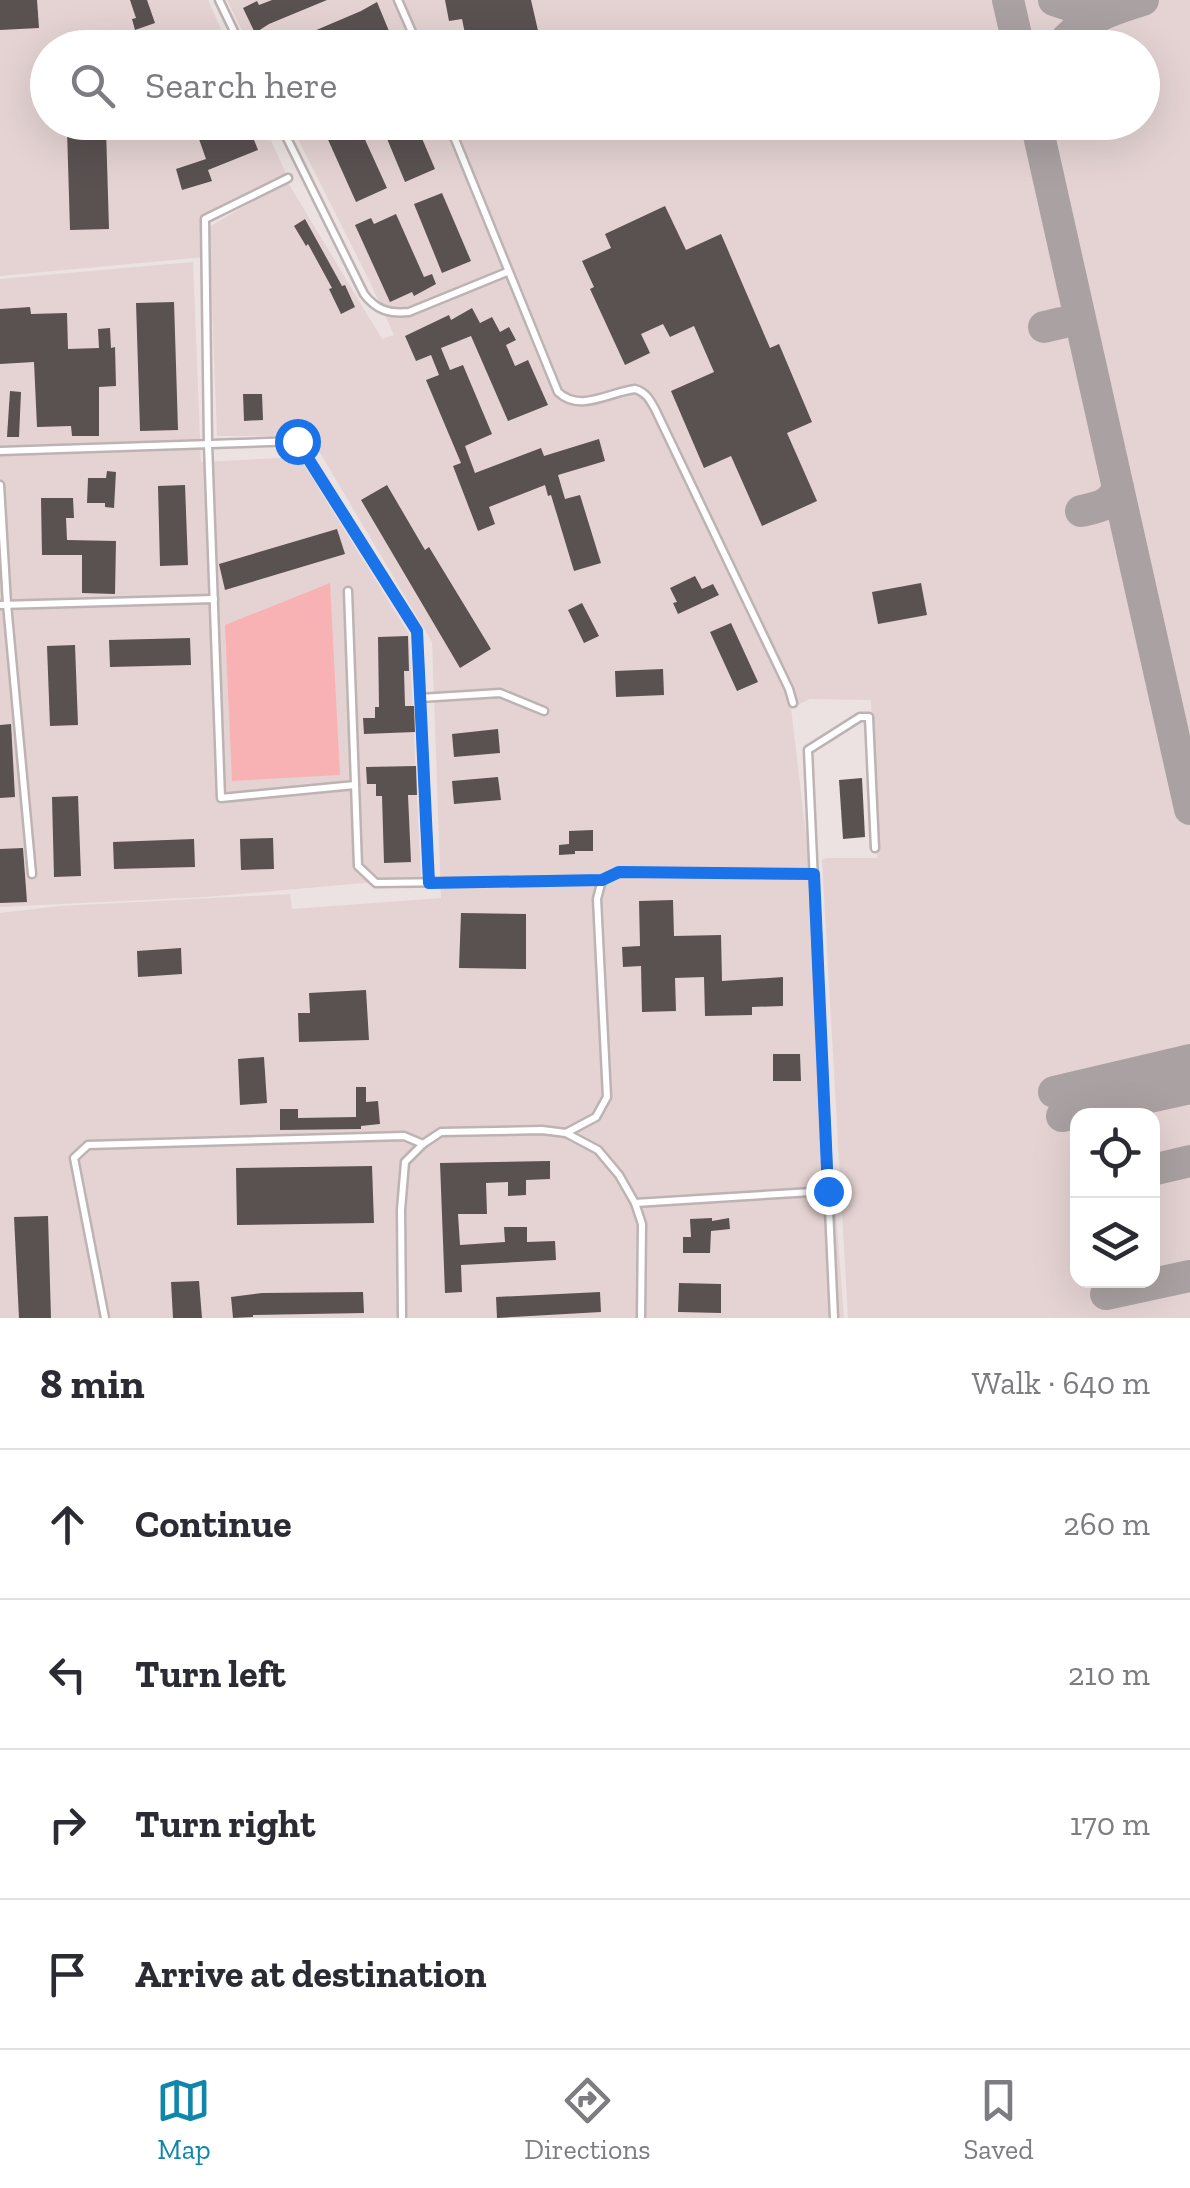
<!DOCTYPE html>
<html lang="en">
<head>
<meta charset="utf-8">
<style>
	body { margin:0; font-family:"Zilla Slab",serif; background:#f2f2f3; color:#2b2b33 }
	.controls { position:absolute; right:30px; bottom:30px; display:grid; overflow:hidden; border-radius:20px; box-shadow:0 10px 40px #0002 }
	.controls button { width:90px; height:90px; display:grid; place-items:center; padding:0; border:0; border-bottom:2px solid #e1e1e2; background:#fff; color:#2b2b33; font:50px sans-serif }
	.stop { position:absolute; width:30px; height:30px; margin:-22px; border:8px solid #1a73e8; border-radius:50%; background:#fff }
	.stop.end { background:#1a73e8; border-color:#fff; box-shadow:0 2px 10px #0008 }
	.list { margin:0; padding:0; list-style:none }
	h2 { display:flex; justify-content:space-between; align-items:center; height:130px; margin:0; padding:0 40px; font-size:42px }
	h2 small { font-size:32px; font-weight:400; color:#7c7c81 }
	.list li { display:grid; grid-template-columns:65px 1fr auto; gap:30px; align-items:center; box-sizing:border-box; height:150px; padding:0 40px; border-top:2px solid #e1e1e2 }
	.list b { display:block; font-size:38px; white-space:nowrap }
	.list em { font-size:32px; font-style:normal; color:#7c7c81 }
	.icon { flex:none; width:55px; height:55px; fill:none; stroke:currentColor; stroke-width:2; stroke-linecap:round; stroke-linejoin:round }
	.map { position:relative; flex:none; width:1190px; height:1318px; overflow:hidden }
	.search { position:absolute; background:#fff; box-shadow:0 10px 40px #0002; left:30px; right:30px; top:30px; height:110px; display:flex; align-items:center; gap:25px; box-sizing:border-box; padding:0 35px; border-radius:55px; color:#7c7c81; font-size:38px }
	.sheet { height:730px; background:#fff }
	nav { display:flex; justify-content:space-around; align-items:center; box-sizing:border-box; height:140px; border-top:2px solid #e1e1e2; background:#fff; font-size:28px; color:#7c7c81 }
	nav a { display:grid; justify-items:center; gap:5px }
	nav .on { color:#1186ab }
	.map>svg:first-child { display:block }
</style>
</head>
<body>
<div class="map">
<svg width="1190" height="1318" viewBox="0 0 1190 1318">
	<rect width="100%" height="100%" fill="#ece2e2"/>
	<g fill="#e5d3d3" fill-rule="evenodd">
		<path d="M0,0h208l21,47 -181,1v74l215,1 25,55 -82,41 -1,38 -205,19z"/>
		<path d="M227,0h963v1318h-342l-26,-458 4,-2h51l-6,-158 -61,-1 -19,9 19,160 34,450h-844v-405l60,-7 230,-12 2,15 149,-11 -9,-256 -122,-206h-93l-8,-209 78,-46 95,158 12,-4 -25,-55 -73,-145 13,-12 833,-1v-74l-892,-1zM1078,1116h74v164h-74z"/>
		<path d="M193,262l8,200 98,-5 110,177 12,244 -215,19 -206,10v-628z"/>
	</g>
	<path fill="#f9b2b4" d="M330,583l10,192 -108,6 -7,-156z"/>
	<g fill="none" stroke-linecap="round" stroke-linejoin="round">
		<g stroke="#aaa2a2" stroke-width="32">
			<path d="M1008,0l11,48"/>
			<path d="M1054,0l27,9 30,1"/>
			<path d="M1059,48c21,-28 51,-38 84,-48"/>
			<path d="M1036,122l154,687"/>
			<path d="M1044,327l17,-4"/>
			<path d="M1081,511c18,-4 29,-5 37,-23"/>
			<path d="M1054,1092l136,-32"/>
			<path d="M1062,1116l128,-28"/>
			<path d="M1152,1170l38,-9"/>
			<path d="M1106,1294l84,-18"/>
		</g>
	</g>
	<g fill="#5a5151">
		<path d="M0,0h37l2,28 -39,2z"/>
		<path d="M130,0h17l8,23 -20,7 -3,-11 4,-1z"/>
		<path d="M272,0h55l-58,24 -14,9 -12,-25 14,-7 2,4z"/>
		<path d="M445,0h86l11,48h-74l-6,-29 -13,2z"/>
		<path d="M377,2l19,46h-122l87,-37z"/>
		<path d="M193,122h54l11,28 -50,20 4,11 -30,9 -6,-21 30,-10z"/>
		<path d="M347,122h10l30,66 -31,14 -31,-69z"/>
		<path d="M380,122h35l20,47 -30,13z"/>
		<path d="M106,129l3,100 -39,1 -3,-100z"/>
		<path d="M442,193l29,68 -29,12 -28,-69z"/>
		<path d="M665,206l21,44 35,-16 49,114 9,-4 33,78 -25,11 30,68 -55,25 -31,-70 -27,12 -33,-77 43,-19 -20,-46 -24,11 -7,-13 -22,10 9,19 -25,12 -35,-76 4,-2 -12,-26 29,-13 -6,-14z"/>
		<path d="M396,214l28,63 8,-3 4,10 -22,12 -2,-4 -22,10 -35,-77 16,-7 3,6z"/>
		<path d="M305,219l37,67 3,-1 10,22 -14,7 -12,-25 3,-1 -24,-44 -2,2 -12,-20z"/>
		<path d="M174,302l4,128 -38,1 -4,-128z"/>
		<path d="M30,307l1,7 36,-1 1,36 31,-1 -1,-19 12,-1 1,20 4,-1 1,39 -17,1v49h-27l-1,-10 -34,1 -3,-65 -34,2v-55z"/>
		<path d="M472,308l8,15 12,-6 8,15 9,-5 7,13 -10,5 9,21 13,-6 20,45 -40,16 -37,-85 -30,12 9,22 13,-5 29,69 -27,12 10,27 66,-25 3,8 55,-17 6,22 -47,14 7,24 15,-4 21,68 -27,8 -23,-76 -3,1 -3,-11 -56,22 6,17 -17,7 -25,-65 8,-3 -35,-83 13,-5 -8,-20 -15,6 -11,-25 44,-21 2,5z"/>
		<path d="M10,391l11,1 -2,45h-12z"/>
		<path d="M243,394h19l1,26 -19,1z"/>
		<path d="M107,471l9,1 -2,36 -9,-1v-4h-18l1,-25h18z"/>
		<path d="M185,485l3,80 -28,1 -2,-80z"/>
		<path d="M387,485l38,65 4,-3 62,102 -31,19 -99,-168z"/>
		<path d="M41,498h32l1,20h-8l1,22 49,1 -1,53 -33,-1v-38h-40z"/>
		<path d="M337,529l8,25 -120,36 -6,-26z"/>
		<path d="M695,576l7,13 11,-5 6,11 -41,19 -5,-11 4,-1 -7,-14z"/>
		<path d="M921,583l6,32 -49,9 -6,-32z"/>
		<path d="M582,603l17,33 -15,7 -16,-33z"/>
		<path d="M731,623l27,59 -21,9 -27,-59z"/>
		<path d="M408,636l1,35h-5l1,35h9l1,26 -51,2 -1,-16h12v-11h4l-1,-70z"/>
		<path d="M190,638l1,27 -81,2 -1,-27z"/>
		<path d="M75,645l3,80 -28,1 -3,-80z"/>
		<path d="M663,669l1,26 -48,2 -1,-26z"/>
		<path d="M11,724l4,73 -15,1v-73z"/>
		<path d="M498,729l2,24 -46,4 -2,-23z"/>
		<path d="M416,766l1,29h-9l3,67 -27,1 -2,-67h-6v-12h-9l-1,-17z"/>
		<path d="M498,777l3,23 -47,4 -2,-23z"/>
		<path d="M862,778l3,59 -22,2 -4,-59z"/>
		<path d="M78,796l3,80 -27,1 -2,-80z"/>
		<path d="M593,830v21h-18v3l-16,1v-10l10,-1v-13z"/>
		<path d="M273,838l1,31 -33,1 -1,-31z"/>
		<path d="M194,839l1,28 -81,2 -1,-27z"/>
		<path d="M23,848l4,54 -27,1v-54z"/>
		<path d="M673,900l1,36 47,-1 1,46 61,-4v29l-31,1v8l-47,1 -1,-39 -29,1 1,33 -34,1 -1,-46 -18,1 -1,-20 18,-1 -1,-45z"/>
		<path d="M461,913l65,1v55l-67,-1z"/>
		<path d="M181,948l1,26 -44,3 -1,-26z"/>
		<path d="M366,990l3,50 -70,2 -1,-29h12l-1,-20z"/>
		<path d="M773,1054h27l1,27h-28z"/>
		<path d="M264,1057l3,46 -27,2 -2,-46z"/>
		<path d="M356,1087h10v15l12,-1 2,23 -19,2v3l-81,1v-21h18v9l58,-1z"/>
		<path d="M550,1161v18l-24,1v15l-18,1v-14l-22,1 1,31h-29l2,31 45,-3 -1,-15h23v15l28,-1 1,19 -95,5 1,27 -17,1 -5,-130z"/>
		<path d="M372,1166l2,57 -137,2 -1,-57z"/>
		<path d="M48,1216l3,102h-32l-5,-101z"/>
		<path d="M712,1218v3l17,-3 1,11 -19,2 -1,22h-27v-16h8l-1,-18z"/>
		<path d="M199,1281l3,37h-29l-2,-36z"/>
		<path d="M679,1283l42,1v29l-43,-1z"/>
		<path d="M363,1292l1,21 -111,2v2l-20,1 -2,-21 31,-4z"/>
		<path d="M600,1292l1,20 -104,6 -1,-21z"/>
	</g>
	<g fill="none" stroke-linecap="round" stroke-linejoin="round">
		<g stroke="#bdb3b3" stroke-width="11">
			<g id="service">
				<path d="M219,0l23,48"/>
				<path d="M398,0l21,48"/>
				<path d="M279,122l85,172c12,16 25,20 45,18l98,-40"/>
				<path d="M448,122l110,270c22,21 51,0 77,-3 11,3 15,11 20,20l134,280 4,14"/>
				<path d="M288,178l-83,41 3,225 13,354 134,-13"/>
				<path d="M0,451l297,-10 120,190 12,252"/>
				<path d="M0,485l7,119 25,270"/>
				<path d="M348,591l10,275 18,17 226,-3 17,-8 195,2"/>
				<path d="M0,605l214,-6"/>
				<path d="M420,698l80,-5 44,18"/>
				<path d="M566,1133l32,17 21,25 16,28 193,-12"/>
				<path d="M635,1203l7,21 -1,94"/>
				<path d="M105,1318l-31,-160 14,-13 316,-9 19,8"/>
				<path d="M402,1318l-1,-108 4,-48 18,-18 18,-12 101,-2 24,3 30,-16 11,-20 -10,-198 5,-19"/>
				<path d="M834,1318l-26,-568 52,-33h9l6,131"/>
			</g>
		</g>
		<use href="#service" stroke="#fff" stroke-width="6"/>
	</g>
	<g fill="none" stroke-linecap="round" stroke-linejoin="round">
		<path stroke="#1a73e8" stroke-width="12" d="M297,441l120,190 12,252 173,-3 17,-8 195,2 14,317"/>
	</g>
</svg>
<div class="controls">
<button><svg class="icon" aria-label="locate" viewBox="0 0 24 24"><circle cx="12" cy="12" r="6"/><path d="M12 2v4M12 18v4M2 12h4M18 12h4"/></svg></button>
<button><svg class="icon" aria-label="layers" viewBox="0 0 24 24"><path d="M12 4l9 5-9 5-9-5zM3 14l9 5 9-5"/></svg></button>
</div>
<div class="stop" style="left:297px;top:441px"></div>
<div class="stop end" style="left:828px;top:1191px"></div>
<div class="search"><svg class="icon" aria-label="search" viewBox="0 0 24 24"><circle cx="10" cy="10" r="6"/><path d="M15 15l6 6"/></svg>Search here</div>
</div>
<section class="sheet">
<h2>8 min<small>Walk · 640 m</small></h2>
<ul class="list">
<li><svg class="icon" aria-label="ahead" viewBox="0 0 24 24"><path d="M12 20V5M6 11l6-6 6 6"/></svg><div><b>Continue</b></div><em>260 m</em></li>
<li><svg class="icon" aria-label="left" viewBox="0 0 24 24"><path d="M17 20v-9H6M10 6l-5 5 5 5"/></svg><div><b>Turn left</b></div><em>210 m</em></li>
<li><svg class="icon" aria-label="right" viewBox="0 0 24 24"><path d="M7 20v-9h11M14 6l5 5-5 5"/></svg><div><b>Turn right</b></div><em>170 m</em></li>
<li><svg class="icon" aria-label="arrive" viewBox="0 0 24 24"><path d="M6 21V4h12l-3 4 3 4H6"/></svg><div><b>Arrive at destination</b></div></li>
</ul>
</section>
<nav>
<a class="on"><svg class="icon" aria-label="map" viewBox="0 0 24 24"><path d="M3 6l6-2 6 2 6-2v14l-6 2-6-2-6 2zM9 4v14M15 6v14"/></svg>Map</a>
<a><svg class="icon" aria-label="directions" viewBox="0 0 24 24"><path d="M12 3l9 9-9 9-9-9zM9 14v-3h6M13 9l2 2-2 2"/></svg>Directions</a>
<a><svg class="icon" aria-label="saved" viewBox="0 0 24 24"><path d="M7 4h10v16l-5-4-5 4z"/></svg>Saved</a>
</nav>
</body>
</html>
